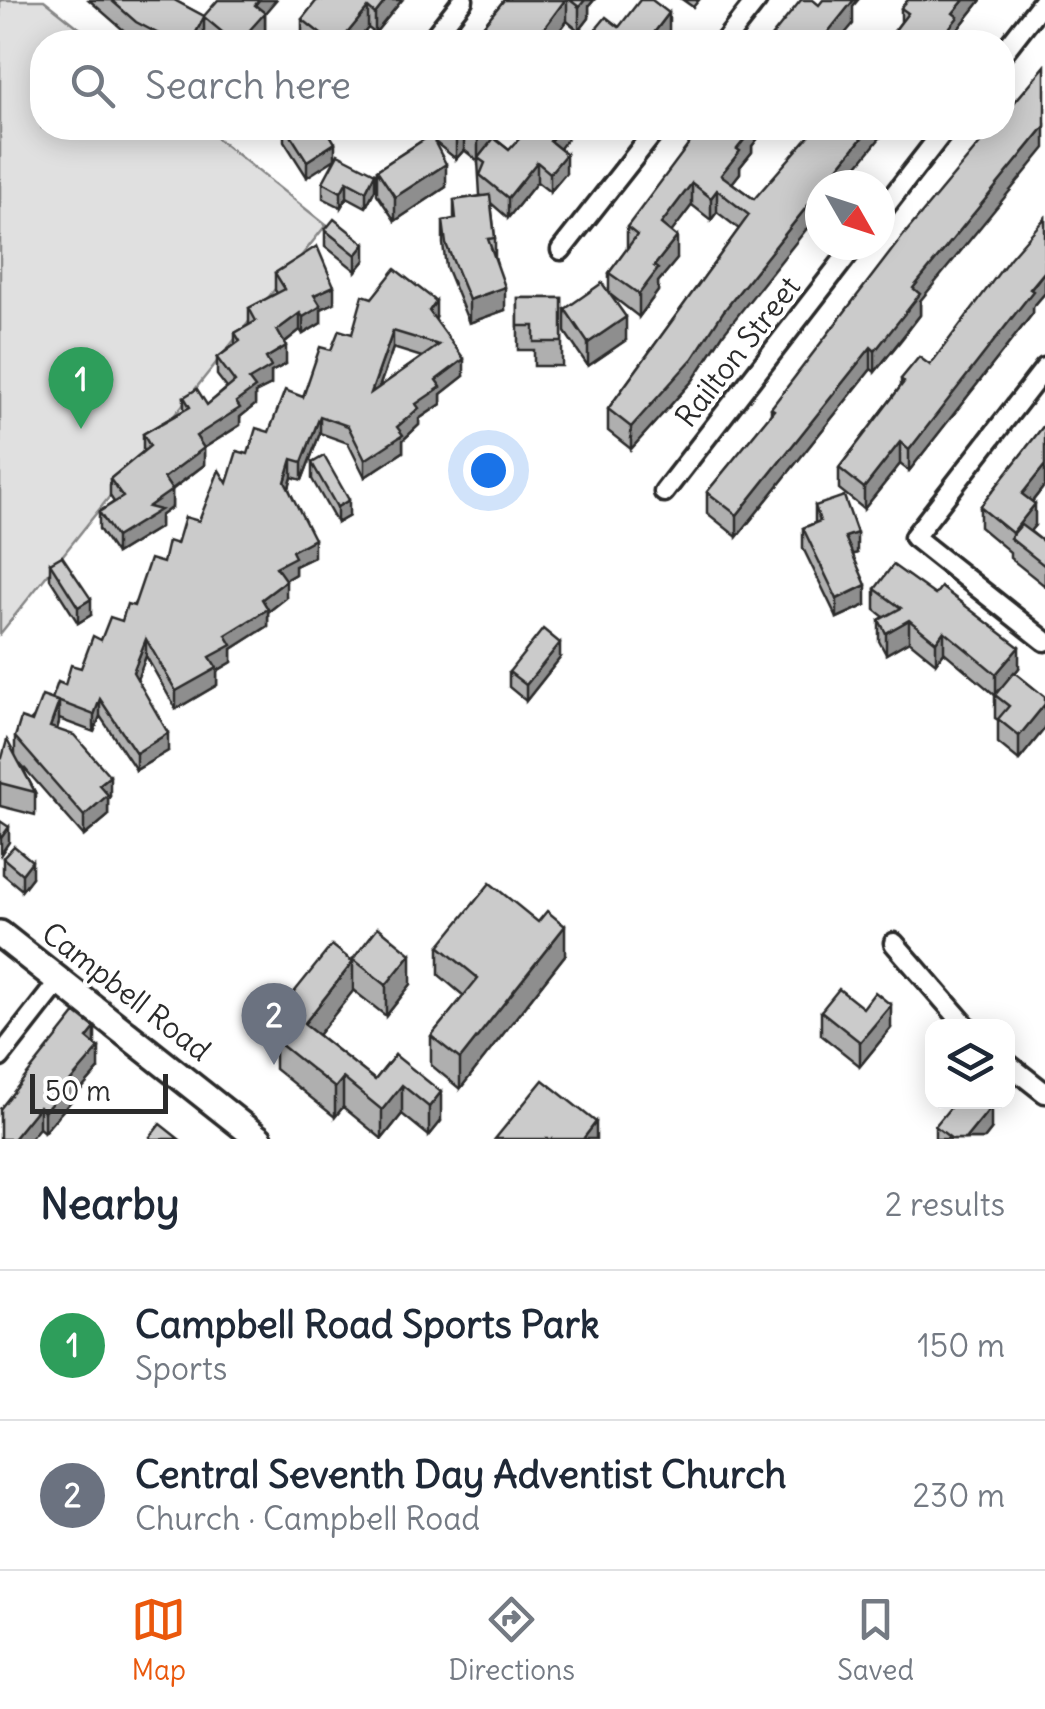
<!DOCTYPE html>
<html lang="en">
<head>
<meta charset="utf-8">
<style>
	body { margin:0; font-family:Delius,sans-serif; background:#f2f2f3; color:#1f2937 }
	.controls { position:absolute; right:30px; bottom:30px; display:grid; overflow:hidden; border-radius:20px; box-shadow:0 5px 25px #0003 }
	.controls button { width:90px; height:90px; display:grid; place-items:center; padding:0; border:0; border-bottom:2px solid #e0e1e3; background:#fff; color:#1f2937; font:50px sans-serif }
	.compass { position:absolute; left:805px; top:170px; width:90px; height:90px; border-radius:50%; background:#fff; box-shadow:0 5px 25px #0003; rotate:129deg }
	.scale { position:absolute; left:30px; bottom:25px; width:138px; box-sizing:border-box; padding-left:10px; border:5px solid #2b2b2b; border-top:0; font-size:28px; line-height:35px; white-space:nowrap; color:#2b2b2b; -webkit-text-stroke:8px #fff; paint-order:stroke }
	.you { position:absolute; left:488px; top:470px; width:35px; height:35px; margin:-25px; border:8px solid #fff; border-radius:50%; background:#1a73e8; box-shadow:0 0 0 15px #1a73e833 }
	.badge { display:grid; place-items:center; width:65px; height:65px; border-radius:50%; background:#ea580c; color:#fff; font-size:32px; font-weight:700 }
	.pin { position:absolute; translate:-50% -82px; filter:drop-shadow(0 2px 5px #0008) }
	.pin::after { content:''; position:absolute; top:52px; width:35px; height:30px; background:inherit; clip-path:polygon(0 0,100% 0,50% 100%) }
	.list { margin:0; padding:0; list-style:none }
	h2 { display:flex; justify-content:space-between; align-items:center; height:130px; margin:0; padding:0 40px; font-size:42px }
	h2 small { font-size:32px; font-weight:400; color:#747a83 }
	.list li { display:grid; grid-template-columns:65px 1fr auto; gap:30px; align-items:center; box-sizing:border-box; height:150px; padding:0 40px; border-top:2px solid #e0e1e3 }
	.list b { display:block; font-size:38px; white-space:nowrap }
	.list p { margin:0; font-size:32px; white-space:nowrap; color:#747a83 }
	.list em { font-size:32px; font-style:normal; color:#747a83 }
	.icon { flex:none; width:55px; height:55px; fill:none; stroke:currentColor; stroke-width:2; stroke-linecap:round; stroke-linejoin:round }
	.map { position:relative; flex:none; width:1045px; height:1139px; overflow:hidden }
	.search { position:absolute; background:#fff; box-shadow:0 5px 25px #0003; left:30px; right:30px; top:30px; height:110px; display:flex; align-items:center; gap:25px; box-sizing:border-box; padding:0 35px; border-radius:40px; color:#747a83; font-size:38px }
	.sheet { height:430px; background:#fff }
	nav { display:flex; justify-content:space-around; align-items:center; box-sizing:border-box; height:140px; border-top:2px solid #e0e1e3; background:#fff; font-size:28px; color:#747a83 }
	nav a { display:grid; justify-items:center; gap:5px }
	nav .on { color:#ea580c }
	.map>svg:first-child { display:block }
</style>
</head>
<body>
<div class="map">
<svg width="1045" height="1139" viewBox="0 0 1045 1139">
	<rect width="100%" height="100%" fill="#fff"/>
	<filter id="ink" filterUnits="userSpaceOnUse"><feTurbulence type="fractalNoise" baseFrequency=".01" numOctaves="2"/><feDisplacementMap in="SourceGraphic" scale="20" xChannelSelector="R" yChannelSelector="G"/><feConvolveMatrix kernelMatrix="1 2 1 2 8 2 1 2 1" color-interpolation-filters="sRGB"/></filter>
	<g filter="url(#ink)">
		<path fill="#e0e0e0" stroke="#868686" stroke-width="2.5" d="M0,0h44l53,42h-55v86h162l122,97 -326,409z"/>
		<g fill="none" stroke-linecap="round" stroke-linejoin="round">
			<g stroke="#2b2b2b" stroke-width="25">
				<g id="street">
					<path d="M430,42l33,-42"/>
					<path d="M724,42l33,-42"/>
					<path d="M1002,54l42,-54"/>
					<path d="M880,213l66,-85"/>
					<path d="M561,250l96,-122"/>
					<path d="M1045,368l-131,169 131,104"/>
					<path d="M664,492l191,-247"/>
					<path d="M894,943l72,83"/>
					<path d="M0,1057l60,-77"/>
					<path d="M1008,1064l37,29"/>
				</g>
			</g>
			<g stroke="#2b2b2b" stroke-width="32">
				<path id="secondary" d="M0,934l259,205"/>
			</g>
			<use href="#street" stroke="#fff" stroke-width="18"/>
			<use href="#secondary" stroke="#fff" stroke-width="25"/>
		</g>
		<g fill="#afafaf" stroke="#2b2b2b" stroke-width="2.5" fill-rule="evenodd">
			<path d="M89,0h85l30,16 61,-3v20l-9,9h-45l-7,-5 -2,5h-65z"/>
			<path d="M402,0l-27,33 -7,-5 -12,14h-49l-5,-4v-19l43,-18z"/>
			<path d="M504,0h90l-5,6v12l-10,13 -12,-10 -16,21h-81z"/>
			<path d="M683,0h16l-6,7z"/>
			<path d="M908,0h73l-23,29v10l-3,3h-69l15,-20v-14z"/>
			<path d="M284,128h42l-19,49 -23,-36z"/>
			<path d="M429,128h65v10l15,12 50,-1 7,24 -16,19 -13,-10 -29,36 -17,-15 4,35v19l10,53 -36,13 -23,-56 -3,-23v-23l11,-2v-19l28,-4 -2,-1 -2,-34 -14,-11 -8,9 -21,-17 11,45 -51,34 -18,-27v-24l52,-34z"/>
			<path d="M724,128h42l-14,18v6l-12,15v6l-8,10 22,16 -31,135 -30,46 -62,69 -23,-18v-22l131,-180 -22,-17 -6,8 -19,-15 -21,27 6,27 -19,23v9l-19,26 -27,-21 14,44 -38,26 -23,-34v-23l44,-16v-20l18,-24v-22z"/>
			<path d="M375,173v16l-9,18 -19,-10 -6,10 -18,-9v-16z"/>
			<path d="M1045,218v75l-12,14v6l-124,158 -9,-7 -36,45 -25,-20v-21l62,-82v-7l29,-14z"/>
			<path d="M325,230l40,30 -9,11 -31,-25z"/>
			<path d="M275,273l59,30 -13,6v14l-18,11 -3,-4 -16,13 2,21 -15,8v13l-16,8v12l-15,12v8l-36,23v17l-32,25v17l-12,9v11l-44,27 -17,-25v-17l15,-10 -4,-6v-17l33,-27v-18l41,-24v-13l23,8 20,-17 -10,-13v-17l18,-14v-11l14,-8v-17l28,-15 -2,-3z"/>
			<path d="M518,298h44v68h-28v-16h-16z"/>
			<path d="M920,301v14l-18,24 -27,33 -4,-3 -134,168 -30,-24v-21l64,-78v-6z"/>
			<path d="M436,318l-1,2 29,56 -23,18v10l-22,15v6l-16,15v12l-38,25 -17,-34 -28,-10 -18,47 -10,-3 -3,12 25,68 -19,9v8l-10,6 1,18 -18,14v14l-36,23v13l-15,9v14l-41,24 -30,-53 -9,23 31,72 -32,19 -36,-54 -6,16 -35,-13 -2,10 53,67 -2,3v17l-24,20 -64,-73 15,29v23l-35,-9v-49l15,-2v-18l66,-69 20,-28 21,-19 55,-77 22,-23 49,-67 55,-57 28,-47 21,-16zM393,348l29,9 -43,30z"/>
			<path d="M1045,424v61l-13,17 3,23 -5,6 15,12v43l-35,-28v-6l-30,-25v-20z"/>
			<path d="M312,463l37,53 -12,7 -25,-44z"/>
			<path d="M815,506l42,47 -4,2 13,50 -29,13 -34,-70v-20l12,-5z"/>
			<path d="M50,563l41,52 -13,8 -28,-44z"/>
			<path d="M875,589l144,79 -4,5 30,24v31l-26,32 -21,-17v-23l-3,-2v-23l-51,-43 -8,11 -27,-22 -23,13 -7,-13v-21l5,-3 -9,-7z"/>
			<path d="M560,658l-34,43 -17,-14v-15z"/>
			<path d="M3,858l29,19 -10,13 -19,-16z"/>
			<path d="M439,946l126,9 -105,134 -29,-24v-29l33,-40 -25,-21z"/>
			<path d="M353,959l58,25 -25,32 -33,-26 -35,45 57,45 20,-25 46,66 -12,15 -27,-22 -20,25 -39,-32 -8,10 -60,-48v-53l78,-54z"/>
			<path d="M863,1008l28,20 -31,38 -39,-31v-24z"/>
			<path d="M95,1045l4,24 -55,63 -5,-4 -39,11z"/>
			<path d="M935,1126l56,4 -7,9h-49z"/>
		</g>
		<g fill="#8e8e8e" stroke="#2b2b2b" stroke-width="2.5">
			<path d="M259,0h17l-11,13v20l-9,9h-17l16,-37z"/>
			<path d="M386,0h16l-27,33v-19z"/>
			<path d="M565,0h2v21l-16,21h-17z"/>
			<path d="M583,0h11l-5,6v12l-10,13v-24z"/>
			<path d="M849,0h9l-5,6v18l-15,18h-18z"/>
			<path d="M964,0h17l-23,29v10l-3,3h-17l15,-29z"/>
			<path d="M368,8v20l-12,14h-16z"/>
			<path d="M669,13v19l-8,10h-14z"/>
			<path d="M204,17v20l-2,5h-11z"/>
			<path d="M513,30v12h-10z"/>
			<path d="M1045,126v22l-125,153v14l-45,57v-21l38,-63z"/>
			<path d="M464,128v22l-8,9v-23z"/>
			<path d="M486,128h8v14l-16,19v-23z"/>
			<path d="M561,128h15l-26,33v-20z"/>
			<path d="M748,128h18l-14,18v6l-12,15v6l-17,22 -2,-20z"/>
			<path d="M870,128h18l-46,57h-18z"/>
			<path d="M335,143v16l-28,18v-16z"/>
			<path d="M566,154v19l-16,19v-19z"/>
			<path d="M537,162v20l-29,36v-20z"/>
			<path d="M446,164v23l-51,34v-24z"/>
			<path d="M375,173v16l-9,18v-16z"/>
			<path d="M347,181v16l-6,10v-15z"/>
			<path d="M692,183v22l-31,41v-22z"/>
			<path d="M717,190v22l-6,8v-22z"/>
			<path d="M820,190v22l-97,122 -30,46 -62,69v-22z"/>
			<path d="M677,237v22l-19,23v9l-19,26v-23l15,-28z"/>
			<path d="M365,244v16l-9,11v-16z"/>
			<path d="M1045,271v22l-12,14v6l-124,158v-21z"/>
			<path d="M334,286v17l-13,6v14l-18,11v-17l11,-22z"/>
			<path d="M505,287v23l-36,13v-23z"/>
			<path d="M436,301v17l-7,10v-17z"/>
			<path d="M300,313v17l-23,18v-18z"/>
			<path d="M626,317v23l-38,26v-23z"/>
			<path d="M393,331v17l-22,62v-17z"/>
			<path d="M286,346v18l-15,8v13l-16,8v12l-15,12v8l-36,23v17l-40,30 8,-5v17l-12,9v11l-44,27v-17l48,-59 32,-42 40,-34 13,-22 17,-22z"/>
			<path d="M871,347v22l-134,168v-22z"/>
			<path d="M464,359v17l-23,18v10l-22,15v6l-16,15v12l-38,25v-17l32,-33 39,-47z"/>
			<path d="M320,416v17l-18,47v-18z"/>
			<path d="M900,442v22l-36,45v-21z"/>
			<path d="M292,459v18l-7,23v-18z"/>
			<path d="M1045,465v20l-23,29v-20z"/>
			<path d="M349,500v16l-12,7v-16z"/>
			<path d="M1035,504v21l-16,20 -7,-6v-6z"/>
			<path d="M857,533v20l-12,4v-20z"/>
			<path d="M314,539v18l-19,9v8l-19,11v-18l16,-16z"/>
			<path d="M286,581v17l-18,14v14l-36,23v13l-15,9v14l-41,24v-18l34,-34 16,-22 36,-36z"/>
			<path d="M866,585v20l-29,13v-19z"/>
			<path d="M91,599v16l-13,8v-16z"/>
			<path d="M909,620v21l-23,13v-21z"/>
			<path d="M944,631v21l-8,11v-21z"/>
			<path d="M146,639v17l-13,34v-18z"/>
			<path d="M560,643v15l-34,43v-16z"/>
			<path d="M1019,647v21l-23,28v-22z"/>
			<path d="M100,699v17l-6,16v-17z"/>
			<path d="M59,702v21l-9,25v-21z"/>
			<path d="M1045,704v24l-26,32v-24z"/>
			<path d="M168,733v18l-32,19v-17z"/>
			<path d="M110,776v20l-2,3v17l-24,20v-20l15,-31z"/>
			<path d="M9,827v15l-8,12v-16z"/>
			<path d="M32,861v16l-10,13v-16z"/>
			<path d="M565,926v29l-105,134v-30z"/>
			<path d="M411,954v30l-25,32v-31z"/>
			<path d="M353,962v29l-49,62v-29z"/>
			<path d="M891,1005v23l-31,38v-24z"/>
			<path d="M95,1028v21l-8,-11z"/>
			<path d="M99,1048v21l-55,63v-20z"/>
			<path d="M343,1078v29l-8,10v-29z"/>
			<path d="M402,1085v29l-20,25v-29z"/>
			<path d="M441,1092v29l-12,15v-29z"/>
			<path d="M39,1107v21l-9,11h-17z"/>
			<path d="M991,1107v23l-7,9h-19z"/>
			<path d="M596,1122v17h-13z"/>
		</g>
		<g fill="#cbcbcb" stroke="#2b2b2b" stroke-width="2.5" fill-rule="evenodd">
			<path d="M111,0h63l30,16 14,-16h41l-4,5 10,8 -26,29h-5l-30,-25 -13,25h-17l-38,-20z"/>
			<path d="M317,0h26l2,1 1,-1h40l-11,14 -7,-6 -28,34h-9l-29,-23z"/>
			<path d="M504,0h61l-31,42h-6l-15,-12 -10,12h-33z"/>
			<path d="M570,0h15l-6,7z"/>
			<path d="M640,0h12l17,13 -22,29h-57l-3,-2 19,-23 13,10z"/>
			<path d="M801,0h12l6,5 4,-5h29l1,1 -33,41h-53z"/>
			<path d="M908,0h56l-11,13 5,4 -20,25h-52l22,-29 -7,-5z"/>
			<path d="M285,36l17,6h-19z"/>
			<path d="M1045,66v60l-132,162 7,6 -18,23 -27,34 -4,-4 -134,168 -30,-23 67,-82 -3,-2 131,-171 91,-109h9v-11z"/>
			<path d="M286,128h40l9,15 -28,18z"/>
			<path d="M446,128h17l-7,8z"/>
			<path d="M465,128h21l-8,10z"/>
			<path d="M529,128h32l-11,13 16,13 -16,19 -13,-11 -29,36 -28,-23 5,-12 -7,-5 16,-20 15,12z"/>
			<path d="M701,128h9l8,6 6,-6h24l4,2 -15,19 3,2 -19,24 33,24 62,-71h54l-46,57h-4v5l-97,122 -30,46 -62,69 -23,-18 141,-194 -32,-25 -6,8 -19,-15 -31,41 16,13 -23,29 4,3 -19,25 -30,-21 28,-38 -10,-8z"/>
			<path d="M431,135l15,29 -51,33 -18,-27z"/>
			<path d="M338,154l37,19 -9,18 -19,-10 -6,11 -18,-10z"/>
			<path d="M490,195l5,43 -7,1 17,48 -36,13 -23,-56 -3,-23 13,-2 -2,-19z"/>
			<path d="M1045,218v53l-15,18 3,2 -124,159 -9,-8 -36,46 -25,-20 65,-86 -3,-3 18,-22 11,8 80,-107z"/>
			<path d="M334,219l31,25 -9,11 -31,-25z"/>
			<path d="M317,246l17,40 -20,9 7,11 -18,11 -3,-4 -23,17 9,16 -20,12 5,9 -22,13 6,8 -19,14 4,6 -44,28 8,12 -40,30 8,12 -24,17 12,3 -44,27 -17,-25 24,-15 -13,-18 40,-33 -7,-12 47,-27 -6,-10 13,-8 10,16 28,-23 -18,-24 23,-17 -5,-8 21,-12 -7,-13 36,-19 -10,-16z"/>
			<path d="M395,269l41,32 -7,10 35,48 -28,21 5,7 -25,17 3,4 -22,19 6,8 -38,25 -17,-34 -28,-10 -18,46 -10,-3 -7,23 29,57 -22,12 3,6 -19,10 10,14 -24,18 6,10 -42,26 6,10 -22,12 7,11 -41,23 -30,-52 -13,33 35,61 -32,20 -36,-54 -6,16 -42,-16 6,-17 7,3 6,-20 10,3 12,-32 8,4 9,-23 12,4 5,-17 7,2 16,-47 13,4 5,-22 9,3 8,-27 14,4 20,-51 8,13 10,-32 11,3 8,-26 13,4 16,-42 18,7 17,-50 11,3 8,-20 13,4 11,-39 9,3zM393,331l46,14 -68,48z"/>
			<path d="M602,283l24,34 -38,26 -23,-34z"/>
			<path d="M518,298h44v44h-28v-16h-16z"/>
			<path d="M1045,424v41l-23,29 13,10 -23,29 -32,-26z"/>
			<path d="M324,456l25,44 -12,7 -25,-44z"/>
			<path d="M844,496l13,37 -12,4 21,48 -29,14 -34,-71 17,-7 -5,-15z"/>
			<path d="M1021,525l24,18v23l-35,-28z"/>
			<path d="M62,556l29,43 -13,8 -28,-44z"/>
			<path d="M893,565l42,30 6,-8 78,60 -23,27 -52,-43 -8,11 -27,-22 -23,13 -7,-13 22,-12 -26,-19z"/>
			<path d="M543,629l17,14 -34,42 -17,-13z"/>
			<path d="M1014,672l31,25v7l-26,32 -21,-17 11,-13 -14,-11z"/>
			<path d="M42,696l17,6 -9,25 24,8 36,41 -11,9 9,10 -24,21 -69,-79 6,-19 11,4z"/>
			<path d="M7,740l28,52 -35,-9v-26l2,1z"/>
			<path d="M0,821l9,6 -8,11h-1z"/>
			<path d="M14,846l18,15 -10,13 -19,-16z"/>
			<path d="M490,883l48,39 9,-11 18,15 -105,133 -29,-23 47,-58 -39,-32z"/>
			<path d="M378,927l33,27 -25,31 -33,-26z"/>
			<path d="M332,945l21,17 -49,62 71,56 20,-25 46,37 -12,15 -27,-22 -20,25 -39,-32 -8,10 -60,-48 11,-15 -11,-9z"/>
			<path d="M839,989l24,19 12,-16 16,13 -31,37 -39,-31z"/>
			<path d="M76,1013l19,15 -8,10 12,10 -55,64 -5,-5 -26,32h-13v-30z"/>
			<path d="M543,1080l53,42 -13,17h-88z"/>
			<path d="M955,1102h30l6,5 -26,32h-13l-17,-13z"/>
			<path d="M160,1124l19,15h-27l-2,-2z"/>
		</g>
	</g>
	<g text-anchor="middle" stroke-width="8" stroke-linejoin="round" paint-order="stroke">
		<g font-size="30" fill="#2b2b2b" stroke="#fff">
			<text transform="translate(738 352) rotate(-52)" y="10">Railton Street</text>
			<text transform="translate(126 992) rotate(38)" y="10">Campbell Road</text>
		</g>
	</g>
</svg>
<div class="controls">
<button><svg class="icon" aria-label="layers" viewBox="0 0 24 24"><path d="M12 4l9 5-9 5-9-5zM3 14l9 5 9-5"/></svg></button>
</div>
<svg class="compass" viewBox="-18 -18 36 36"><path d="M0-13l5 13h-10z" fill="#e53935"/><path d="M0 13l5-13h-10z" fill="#747a83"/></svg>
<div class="scale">50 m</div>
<div class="you"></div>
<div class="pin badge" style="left:81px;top:429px;background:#2e9e5b">1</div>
<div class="pin badge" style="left:274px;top:1065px;background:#6b7280">2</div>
<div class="search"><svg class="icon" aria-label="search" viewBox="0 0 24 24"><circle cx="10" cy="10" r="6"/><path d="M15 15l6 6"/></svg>Search here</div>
</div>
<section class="sheet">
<h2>Nearby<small>2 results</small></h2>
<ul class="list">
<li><span class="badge" style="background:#2e9e5b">1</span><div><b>Campbell Road Sports Park</b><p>Sports</p></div><em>150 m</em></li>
<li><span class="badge" style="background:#6b7280">2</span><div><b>Central Seventh Day Adventist Church</b><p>Church · Campbell Road</p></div><em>230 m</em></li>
</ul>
</section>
<nav>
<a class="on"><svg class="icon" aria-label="map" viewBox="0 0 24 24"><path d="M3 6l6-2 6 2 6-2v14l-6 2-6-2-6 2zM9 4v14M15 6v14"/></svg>Map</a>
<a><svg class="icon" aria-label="directions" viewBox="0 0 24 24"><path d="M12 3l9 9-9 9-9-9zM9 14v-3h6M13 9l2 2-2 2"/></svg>Directions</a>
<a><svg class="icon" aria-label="saved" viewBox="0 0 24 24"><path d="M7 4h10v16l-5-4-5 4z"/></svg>Saved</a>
</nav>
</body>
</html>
